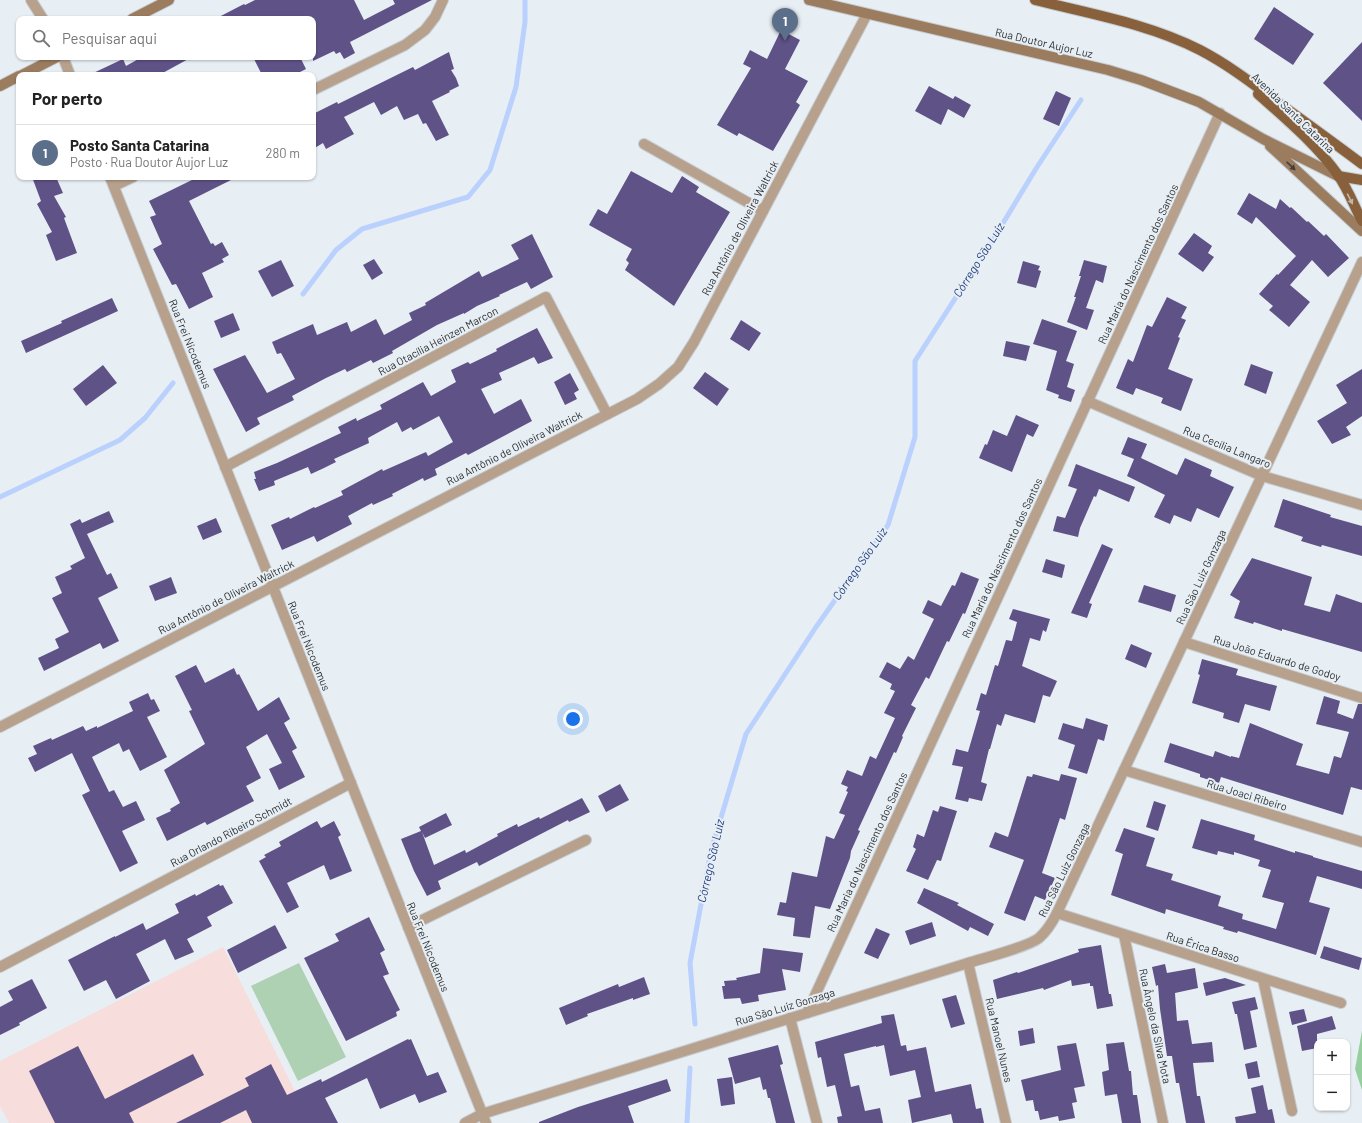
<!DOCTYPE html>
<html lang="pt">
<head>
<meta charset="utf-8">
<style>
	body { margin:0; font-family:Barlow,sans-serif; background:#f2f2f2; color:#222 }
	.controls { position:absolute; right:12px; bottom:12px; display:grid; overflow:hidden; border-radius:8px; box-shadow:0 1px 3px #0004 }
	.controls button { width:36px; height:36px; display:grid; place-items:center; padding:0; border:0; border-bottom:1px solid #e0e0e0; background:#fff; color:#222; font:20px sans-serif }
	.you { position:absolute; left:573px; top:719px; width:14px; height:14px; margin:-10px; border:3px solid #fff; border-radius:50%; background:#1a73e8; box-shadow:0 0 0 6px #1a73e833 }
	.badge { display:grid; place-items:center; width:26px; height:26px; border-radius:50%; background:#0f766e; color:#fff; font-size:13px; font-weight:700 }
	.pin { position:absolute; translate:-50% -33px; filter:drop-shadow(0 1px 2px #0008) }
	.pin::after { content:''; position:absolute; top:21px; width:14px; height:12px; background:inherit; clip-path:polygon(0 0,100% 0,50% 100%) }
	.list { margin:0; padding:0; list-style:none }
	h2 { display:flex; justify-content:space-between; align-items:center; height:52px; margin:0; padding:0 16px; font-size:17px }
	h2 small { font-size:13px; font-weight:400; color:#767676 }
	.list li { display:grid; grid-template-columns:26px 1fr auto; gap:12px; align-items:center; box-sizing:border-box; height:56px; padding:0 16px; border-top:1px solid #e0e0e0 }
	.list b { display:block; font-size:15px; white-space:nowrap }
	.list p { margin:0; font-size:13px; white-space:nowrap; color:#767676 }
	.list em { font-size:13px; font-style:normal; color:#767676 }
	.icon { flex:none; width:22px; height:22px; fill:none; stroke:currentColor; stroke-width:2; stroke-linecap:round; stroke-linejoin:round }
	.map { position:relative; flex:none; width:1362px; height:1123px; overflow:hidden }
	.search { position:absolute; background:#fff; box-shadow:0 1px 3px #0004; left:16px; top:16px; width:300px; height:44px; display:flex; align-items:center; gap:10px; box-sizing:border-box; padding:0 14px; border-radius:8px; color:#767676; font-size:15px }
	.panel { position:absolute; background:#fff; box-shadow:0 1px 3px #0004; left:16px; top:72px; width:300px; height:108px; border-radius:8px }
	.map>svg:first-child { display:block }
</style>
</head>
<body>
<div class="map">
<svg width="1362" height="1123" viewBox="0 0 1362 1123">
	<rect width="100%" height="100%" fill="#e7eff5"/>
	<path fill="#f7dddb" d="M223,947l88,176h-302l-9,-17v-45z"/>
	<path fill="#aed1b3" d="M299,963l47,94 -48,24 -47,-95z"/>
	<path fill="#97cea0" d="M1362,1031v59l-7,-21z"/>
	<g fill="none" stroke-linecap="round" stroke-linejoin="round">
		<g stroke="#bad0fd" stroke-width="5">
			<path d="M303,294l33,-44 26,-21 106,-32 22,-27 26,-83 9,-65v-22"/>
			<path d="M0,497l120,-57 25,-22 28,-35"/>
			<path d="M695,1024l-5,-61 21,-112 35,-117 70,-107 72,-102 27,-88v-76l79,-123 43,-71 44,-67"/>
			<path d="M687,1123l3,-55"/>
		</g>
	</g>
	<g fill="#5f5287">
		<path d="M255,0h99l10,20 31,-16 -2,-4h39l-82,42 5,11 -11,6 -4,-7 -4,2 -2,-3 -21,10v-42h-98l29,-15 1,1z"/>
		<path d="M1274,7l40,27 -21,31 -39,-26z"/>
		<path d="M781,30l19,10 -15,29 23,12 -12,21 4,3 -27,46 -34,-18 -2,3 -20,-11 34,-57 -8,-4 7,-14 17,9z"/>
		<path d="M1362,42v79l-39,-38z"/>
		<path d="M449,52l5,17 -3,1 5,8 3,8 -10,5 1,1 -18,9 17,34 -13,6 -10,-18 -3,1 -5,-10 -14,6 -7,-14 -16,9 -7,-13 -30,15 10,17 -28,15 -3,-6 -10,6v-35l24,-12 1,2 75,-37 2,3z"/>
		<path d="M142,57h50l-33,18h-70l34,-16 3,7z"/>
		<path d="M253,57h47l6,12 -12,6h-32z"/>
		<path d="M929,86l24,13 2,-3 16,9 -7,13 -16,-9 -7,16 -26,-14z"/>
		<path d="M1056,91l15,7 -12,28 -16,-7z"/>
		<path d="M631,171l41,22 10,-17 17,11 -3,5 34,20 -56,94 -49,-36 4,-7 -3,-3 6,-11 -43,-24 9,-16 9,5z"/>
		<path d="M32,177h24l7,16 -9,3 12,21 -2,1 13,35 -21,8 -10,-26 6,-3 -15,-28 4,-3z"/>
		<path d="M198,177h39l-48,24 22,43 2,-1 2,3 7,-4 7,13 -7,4 2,3 -22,11 11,24 -24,12 -13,-25 -4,1 -19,-36 9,-5 -12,-27 6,-2 -7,-14z"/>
		<path d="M1249,193l27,16 4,-10 10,9 1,-1 16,15 1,-1 16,15 2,-2 23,24 -21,19 -16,-17 -22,25 20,17 -21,25 -20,-17 4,-4 -14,-12 18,-20 1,1 18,-19 -40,-39 -4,7 -15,-10z"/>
		<path d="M1194,233l18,13 -4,7 6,4 -11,15 -25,-18z"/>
		<path d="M532,234l21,43 -22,12 -4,-7 -28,13 1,1 -23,10 -13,8v-1l-27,12 -45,26 1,2 -20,10 -2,-3 -24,12 -2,-3 -19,9 -34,18 2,4 -37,18 3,6 -14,8 -33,-63 32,-14 22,38 28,-14 -14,-26 -4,1 -5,-12 41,-18 4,11 30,-13 4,10 25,-13 8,16 28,-15 -3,-7 17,-8 -1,-2 54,-32 3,6 37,-18 -8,-14z"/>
		<path d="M374,259l9,14 -11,7 -9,-15z"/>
		<path d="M281,260l13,26 -22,11 -14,-26z"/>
		<path d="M1084,260l23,6 -4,17 -7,-3 -10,28 8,2 -7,20 -20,-8 9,-25h-2l7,-21h-2z"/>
		<path d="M1023,261l17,5 -2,4 3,1 -5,17 -19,-5z"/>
		<path d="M1167,297l20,10 -6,11 5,2 -8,17 2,1 -12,31 25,10 -12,32 -20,-8 2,-5 -27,-10 -3,7 -17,-7 12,-29 5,3 14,-37 5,2z"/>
		<path d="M112,298l6,13 -92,42 -5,-12 41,-18 -1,-2z"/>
		<path d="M233,313l7,17 -19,8 -7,-17z"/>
		<path d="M1042,319l35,12 -11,30 8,3 -7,23 8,3 -4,12 -13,-4 1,-3 -13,-5 11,-39 -24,-7z"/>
		<path d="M741,320l20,13 -12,18 -19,-12z"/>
		<path d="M537,328l16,30 -15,6 -4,-7 -35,16 3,7 -21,9 13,25 27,-15 11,22 -64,34 -2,-2 -31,16 2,6 -13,6 -1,-3 -31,16 1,2 -20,9 -1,-2 -24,13 4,8 -35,18 -3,-6 -32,14 -11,-25 18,-8 1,2 24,-12 1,1 28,-13 -2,-4 41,-22 1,2 43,-19 2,4 25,-14 -14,-26 -26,14 -2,-3 -9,5 -5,-10 -29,16 1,5 -35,16 2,3 -12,6 -13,6 -3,-7 -34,14 1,4 -16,6 -5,-12h2l-2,-7 23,-9 64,-30 -3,-6 18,-9 1,3 25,-12 -2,-4 43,-23 8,14 25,-14 -5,-12 17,-8 2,2 27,-13 -1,-2z"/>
		<path d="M1006,341l24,5 -4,15 -23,-5z"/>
		<path d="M1251,364l22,8 -7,22 -22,-9z"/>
		<path d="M103,365l14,18 -31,23 -13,-17z"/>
		<path d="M1362,369v47l-16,11 5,8 -19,9 -15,-23 30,-18 -11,-18z"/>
		<path d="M705,372l24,17 -12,17 -24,-18z"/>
		<path d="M570,373l9,17 -5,3 3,6 -12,6 -11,-23z"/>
		<path d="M1016,415l23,10 -6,12 -6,-3 -15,38 -33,-14 6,-14 2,1 6,-15 14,6z"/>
		<path d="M1128,437l19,7 -6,14 36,17 8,-17 27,12 -2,6 24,11 -15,31 -22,-10 -6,14 -17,-7 -4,9 -16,-7 11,-22 -38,-19 7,-17 -13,-5z"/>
		<path d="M1076,464l59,23 -6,15 -30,-13 -3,8 -2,-1 -14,32 -2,9 -25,-6 4,-15 8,2 12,-29 -9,-3z"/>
		<path d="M1283,499l48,16 -1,2 32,9v30l-40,-11 -1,2 -20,-6 2,-4 -29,-10z"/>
		<path d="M109,511l5,11 -27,12 20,41 4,-2 7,15 -20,10 21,43 -16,8 -3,-6 -56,28 -6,-13 21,-10 -4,-9 14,-7 -17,-34 10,-5 -7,-16 17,-8 -2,-3 15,-8 -15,-34 10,-5 2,4z"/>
		<path d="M216,518l6,14 -19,8 -6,-14z"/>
		<path d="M1102,544l11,5 -24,54 3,1 -5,14 -16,-5z"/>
		<path d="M1252,558l60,19 -8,28 26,7 6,-18 26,9v49l-80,-23v2l-28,-9 -1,2 -19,-6 6,-17 -10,-6z"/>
		<path d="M1046,559l19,6 -3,13 -20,-6z"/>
		<path d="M961,572l18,7 -14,35 -2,-1 -14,29 -2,-1 -18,38 -3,-2 -15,28 5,3 -14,28 1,1 -7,16 -2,-1 -36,78 2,1 -9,20 -1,7 -20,51 -15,-3 -5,32 -17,-2 2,-18 -18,-3 3,-13 6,1 6,-31 25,5 9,-41 8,3 11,-24 -6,-2 9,-21 -2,-1 2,-4 -7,-3 6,-14 15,6 8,-20 6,3 19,-41 -11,-5 11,-22 -5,-2 2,-5 -13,-7 8,-15 13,7 8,-13 6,4 20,-41 -12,-6 6,-13 13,6 11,-21 3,1z"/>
		<path d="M171,577l6,16 -22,8 -6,-15z"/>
		<path d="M1144,585l32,10 -5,17 -33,-10z"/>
		<path d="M1013,609l37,10 -4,13 -3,-2 -3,11 -10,-3 -8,28 35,15 -7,16 -7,-2 -8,28 -30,-9 -4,12 -4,-2 -7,25h-1l-8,33 6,2 -5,17 -13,-3 -1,4 -13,-3 8,-32 -11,-2 4,-16 12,3 12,-41 -4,-1 5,-17 5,2 9,-30 3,1 8,-26 6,1 5,-19 -8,-3z"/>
		<path d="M1131,644l21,9 -6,15 -21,-9z"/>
		<path d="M1202,659l36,10 -2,6 41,11 -7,25 -25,-7 -6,19 -16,-5 1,-5 -32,-10 8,-28 -2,-1z"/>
		<path d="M196,665l9,18 29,-15 3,7 2,-1 19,37 21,-14 11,22 -6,4 13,25 -5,3 13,26 -26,13 -10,-21 13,-6 -15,-29 -21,13 15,31 -15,8 8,15 -47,24 -2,-3 -38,19 -11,-23 15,-7 -1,-2 10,-6 -16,-33 41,-26 -16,-33 3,-1 -17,-34z"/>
		<path d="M148,693l3,7 3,-1 6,12 -13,6 20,40 -27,14 -11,-22 -6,3 -4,-9 -27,14 17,35 5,-2 9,17 13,-6 9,19 -23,11 16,32 -18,9 -38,-77 8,-4 -18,-38 -37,19 -7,-14 9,-4 -4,-8 18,-8 1,2 31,-14 3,5 11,-5v2l36,-17 -4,-9z"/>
		<path d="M1324,696l16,5 -3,12 16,6 5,-15h4v86l-11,-3 -8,28 -122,-38 -2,6 -19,-6v-3l-36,-12 6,-19 43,14 2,-6 16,6v-1l8,2 11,-35 53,21 -7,21 33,9 5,-18 7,2 8,-26 -33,-8z"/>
		<path d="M1086,718l22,7 -4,16 -6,-2 -11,35 -19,-6 7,-23 -17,-6 5,-16 20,6z"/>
		<path d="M1033,774l26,7 2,-7 16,4 -12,42 -5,-2 -18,55 13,5 -10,22 -10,-4 -10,25 -21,-8 20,-53 -35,-13 6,-15 13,5 19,-61 5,1z"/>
		<path d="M620,784l9,16 -23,12 -8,-16z"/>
		<path d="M582,798l8,14 -21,10 -1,-2 -89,46 -2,-4 -39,19 3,8 -14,7 -13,-25 -13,-32 20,-8 -2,-4 27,-14 6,12 -27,13 -3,-6 12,33 31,-15 1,3 32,-17 -1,-2 20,-10 1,3 21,-10 1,2z"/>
		<path d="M1154,801l12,4 -8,26 -12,-4z"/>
		<path d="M940,806l17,5 -16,50 -4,-1 -9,20 -22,-9 10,-22 -3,-2 4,-13 7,3 9,-27 5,2z"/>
		<path d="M1201,819l54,16 -1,5 41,13v-2l18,5v1l49,14v18l-45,-13 -8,26 21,6 -14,47 -78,-24 -1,2 -14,-4 1,-2 -58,-18 -1,5 -54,-19 12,-41 -8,-3 9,-23 31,10 -9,28 27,8 -2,6 50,16 -3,10 25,8 -1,5 34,10 8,-26 -22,-6 9,-27 -13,-4 2,-6 -26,-8v3l-16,-4 -1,4 -25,-7z"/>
		<path d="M317,821l4,7 13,-7 7,14 -3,2 14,34 -22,9 -6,-15 -37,18 12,24 -12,6 -28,-52 7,-4 -2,-2 17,-9 -2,-4z"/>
		<path d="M219,884l1,2 3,-1 10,18 -26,14 5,9 -25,13 7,13 -19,8 -10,-21 -29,15 14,27 -34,18 -10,-19 -22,11 -16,-31 47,-24v1l28,-14 3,7 33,-17 -4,-9 20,-10 1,2z"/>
		<path d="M924,888l35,15 -2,2 37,19 -6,12 -18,-9 -2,4 -51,-28z"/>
		<path d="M369,917l16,33 -5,3 9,21 -6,2 17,34 -4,2 1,4 -51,25 -42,-83 35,-17 -4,-7z"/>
		<path d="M932,922l4,14 -26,9 -5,-14z"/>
		<path d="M275,925l12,23 -49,25 -11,-23z"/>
		<path d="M876,928l14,6 -12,25 -14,-6z"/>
		<path d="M1101,945l8,49h2l2,12 -16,3 -4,-23h-3v-3l-18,3 -1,-6 -27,10 -1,-2 -46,11 -4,-19 24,-8 1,1 61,-21 -1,-3z"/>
		<path d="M1324,946l38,12 -3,12 -39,-12z"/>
		<path d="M763,948l40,5 -3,19 -18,-3 4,21 -28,5 1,6 -17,3 -2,-6 -16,1 -2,-13h3l-1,-5 13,-1 -1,-2 24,-5z"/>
		<path d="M1165,964l2,9 28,-5 3,20 -23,5 2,28 11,-1 4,24 20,-2 2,20 -21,1 4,33h3l5,27h-19l-7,-40h-3l-4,-27h-5l-7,-47 -2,-24 -2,1 -4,-19z"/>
		<path d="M644,977l6,17 -17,6v-2l-46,16 1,2 -22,9 -7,-17 59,-24 1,3z"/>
		<path d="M1225,978l21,7 -40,11 -3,-13z"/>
		<path d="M32,979l15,29 -28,15 1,2 -20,10v-28l13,-7 -5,-9z"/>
		<path d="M956,995l9,29 -14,4 -9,-29z"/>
		<path d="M1255,997l3,12 -8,2 7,36 -13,3 -7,-36h-2l-3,-12z"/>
		<path d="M1304,1009l3,12 -15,4 -3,-13z"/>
		<path d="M894,1014l7,32 5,-1 1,6 19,-4 9,45 36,-8 5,25 5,-1 3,15h-31l-2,-9 -39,9 -4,-23 13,-3 -6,-27 -25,6 -6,-31 -8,2v-1l-32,8 7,33 8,-2 6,26 15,-3 3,15h-45l-1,-6 5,-1 -7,-31 -8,2 -6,-30 -3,1 -3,-16 67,-19 -1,-7z"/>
		<path d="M1332,1016l4,13 -19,5v14l-15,3 -5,-25z"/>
		<path d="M1033,1028l2,15 -15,3 -2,-15z"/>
		<path d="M408,1039l1,1 2,-1 16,37 11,-4 9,20 -28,11 -4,-9 -35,15 -13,-31 -42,20 13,25h-86l-6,-13 -26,13h-44l73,-37 -4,-8 26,-14 16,31 34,-16 1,3z"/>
		<path d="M1124,1042l5,29h2l2,24h4l4,28h-19l-5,-29 -12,2 -3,-24 7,-2 -3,-26z"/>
		<path d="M1076,1043l9,43 -11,2 3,14 -5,1 3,15 -16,3 -1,-5 -18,4 -2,-9h-3l-2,-11 -7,1 -5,-21 40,-10 -4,-24z"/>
		<path d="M778,1045l5,19 -3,1 15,58h-19l-6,-25h-2l-2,-9 -3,1 -3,-13 -25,7 -7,-26z"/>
		<path d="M78,1046l27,53 88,-45 11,21 -75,38 5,10h-79l-26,-52z"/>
		<path d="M1257,1061l3,16 -12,2 -3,-15z"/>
		<path d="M732,1077l3,27 -14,2 -4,-27z"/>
		<path d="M667,1079l4,12 -43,15 6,17h-95v-1l39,-15z"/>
		<path d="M1263,1085l5,25 4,-1 3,14h-39l-1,-6 21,-4 -5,-25z"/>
	</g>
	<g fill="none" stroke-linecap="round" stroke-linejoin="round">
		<g stroke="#c6cdd2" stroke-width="12">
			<g id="street">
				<path d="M31,0l12,19"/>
				<path d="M63,57l7,18"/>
				<path d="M313,90l92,-45 20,-15 10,-13 8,-17"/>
				<path d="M644,144l119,67"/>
				<path d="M110,177l376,946"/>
				<path d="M114,186l19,-9"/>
				<path d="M1087,401l175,75 100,29"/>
				<path d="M225,467l321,-170 61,117"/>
				<path d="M1184,642l178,56"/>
				<path d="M0,727l637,-328 22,-15 19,-17 16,-25 173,-328"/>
				<path d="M1124,770l238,72"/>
				<path d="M1057,913l284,90"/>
				<path d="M408,927l178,-87"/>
				<path d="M1124,935l39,188"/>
				<path d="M968,963l38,160"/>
				<path d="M0,967l351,-184"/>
				<path d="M1263,979l29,132"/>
				<path d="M807,1013l413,-900"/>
				<path d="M790,1018l27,105"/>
				<path d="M465,1123l17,-9 486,-151c16,-5 60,-16 71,-25 8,-7 13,-15 18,-25l305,-651"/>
			</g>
		</g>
		<g stroke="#c6cdd2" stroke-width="12">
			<g id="secondary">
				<path d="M809,0l299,70 33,10 58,22 64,37 75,37"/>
				<path d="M132,19l37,-19"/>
				<path d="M22,75l35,-18"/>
				<path d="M0,86l19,-10"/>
				<path d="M1270,146l92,85"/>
			</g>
		</g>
		<g stroke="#c6cdd2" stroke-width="12">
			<g id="primary">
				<path d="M1035,0c56,14 114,24 165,50 27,14 52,33 76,51 29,21 58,42 86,63"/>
				<path d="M1258,94c28,25 58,50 80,81 10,14 16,31 24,46"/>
				<path d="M1338,176l24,4"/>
			</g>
		</g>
		<use href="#street" stroke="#b7a18d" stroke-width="10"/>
		<use href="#secondary" stroke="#9c7c5e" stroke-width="10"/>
		<use href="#primary" stroke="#88613c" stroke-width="10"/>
	</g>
	<defs><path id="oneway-solid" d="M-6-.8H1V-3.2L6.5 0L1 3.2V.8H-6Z"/></defs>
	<use fill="#433f3b" href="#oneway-solid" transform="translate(1291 166) rotate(43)"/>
	<use fill="#c1b6ab" href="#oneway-solid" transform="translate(1350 199) rotate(63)"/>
	<g text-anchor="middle" stroke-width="4" stroke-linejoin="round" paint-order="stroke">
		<g font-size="11" fill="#2d3032" stroke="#e7eff5">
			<text transform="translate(1044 43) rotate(13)" y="4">Rua Doutor Aujor Luz</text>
			<text transform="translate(1293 113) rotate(44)" y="4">Avenida Santa Catarina</text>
			<text transform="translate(740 228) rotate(-62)" y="4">Rua Antônio de Oliveira Waltrick</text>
			<text transform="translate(1138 264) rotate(-65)" y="4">Rua Maria do Nascimento dos Santos</text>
			<text transform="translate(438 341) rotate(-28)" y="4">Rua Otacília Heinzen Marcon</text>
			<text transform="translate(190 344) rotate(68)" y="4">Rua Frei Nicodemus</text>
			<text transform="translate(1227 447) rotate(22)" y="4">Rua Cecília Langaro</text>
			<text transform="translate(514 448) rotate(-27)" y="4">Rua Antônio de Oliveira Waltrick</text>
			<text transform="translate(1002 558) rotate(-65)" y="4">Rua Maria do Nascimento dos Santos</text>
			<text transform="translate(1201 577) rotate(-65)" y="4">Rua São Luiz Gonzaga</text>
			<text transform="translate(226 597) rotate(-27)" y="4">Rua Antônio de Oliveira Waltrick</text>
			<text transform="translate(309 646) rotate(68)" y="4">Rua Frei Nicodemus</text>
			<text transform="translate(1277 658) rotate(17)" y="4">Rua João Eduardo de Godoy</text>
			<text transform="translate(1247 795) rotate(17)" y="4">Rua Joaci Ribeiro</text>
			<text transform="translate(231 832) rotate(-28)" y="4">Rua Orlando Ribeiro Schmidt</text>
			<text transform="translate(867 852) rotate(-65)" y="4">Rua Maria do Nascimento dos Santos</text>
			<text transform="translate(1064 870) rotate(-64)" y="4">Rua São Luiz Gonzaga</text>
			<text transform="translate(428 947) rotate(68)" y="4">Rua Frei Nicodemus</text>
			<text transform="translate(1203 947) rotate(18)" y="4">Rua Érica Basso</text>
			<text transform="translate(785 1007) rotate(-17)" y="4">Rua São Luiz Gonzaga</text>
			<text transform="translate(1155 1026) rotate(78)" y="4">Rua Ângelo da Silva Mota</text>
			<text transform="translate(999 1040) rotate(77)" y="4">Rua Manoel Nunes</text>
		</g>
		<g font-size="12" font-style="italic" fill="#243f81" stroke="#e7eff5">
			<text transform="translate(979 260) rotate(-58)" y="4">Córrego São Luiz</text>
			<text transform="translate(860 564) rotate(-55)" y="4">Córrego São Luiz</text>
			<text transform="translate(711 861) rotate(-77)" y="4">Córrego São Luiz</text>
		</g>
	</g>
</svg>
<div class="controls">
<button>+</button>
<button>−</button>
</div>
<div class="you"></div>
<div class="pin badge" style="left:785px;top:41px;background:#5c6f8a">1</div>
<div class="search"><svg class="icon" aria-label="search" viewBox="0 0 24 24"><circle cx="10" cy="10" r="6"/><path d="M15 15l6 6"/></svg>Pesquisar aqui</div>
<section class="panel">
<h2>Por perto<small></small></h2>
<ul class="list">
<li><span class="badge" style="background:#5c6f8a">1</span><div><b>Posto Santa Catarina</b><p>Posto · Rua Doutor Aujor Luz</p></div><em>280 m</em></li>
</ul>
</section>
</div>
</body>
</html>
